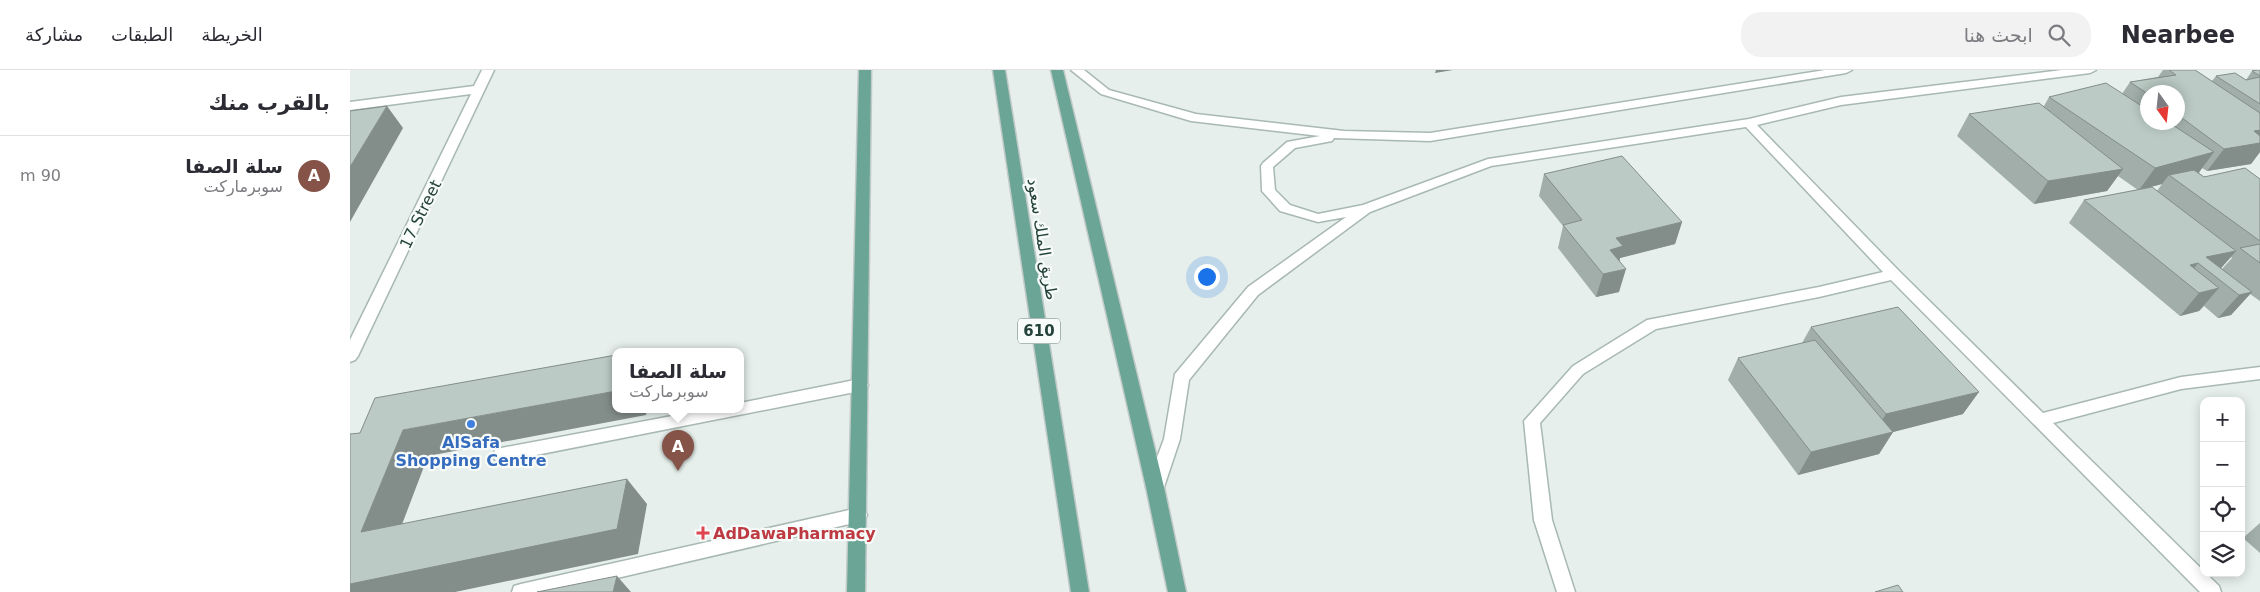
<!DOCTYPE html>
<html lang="ar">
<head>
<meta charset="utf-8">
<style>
	body { margin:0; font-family:"DejaVu Sans","Noto Naskh Arabic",sans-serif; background:#f2f2f3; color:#2b2b33; direction:rtl }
	.controls { position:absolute; right:15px; bottom:15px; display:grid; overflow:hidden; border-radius:10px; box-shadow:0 2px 12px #0003 }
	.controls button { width:45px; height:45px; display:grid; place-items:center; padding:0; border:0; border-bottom:1px solid #e1e1e2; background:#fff; color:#2b2b33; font:25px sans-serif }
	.compass { position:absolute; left:1790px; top:15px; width:45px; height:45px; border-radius:50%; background:#fff; box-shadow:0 2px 12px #0003; rotate:165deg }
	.you { position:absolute; left:856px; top:206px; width:18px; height:18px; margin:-12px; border:4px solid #fff; border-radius:50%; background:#1a73e8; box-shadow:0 0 0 8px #1a73e833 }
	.badge { display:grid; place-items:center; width:32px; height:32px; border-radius:50%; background:#855347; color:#fff; font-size:16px; font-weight:700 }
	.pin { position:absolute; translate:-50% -41px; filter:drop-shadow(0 1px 2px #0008) }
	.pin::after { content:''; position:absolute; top:26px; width:18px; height:15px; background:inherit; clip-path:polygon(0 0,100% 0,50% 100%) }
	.popup { position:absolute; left:262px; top:278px; width:132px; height:65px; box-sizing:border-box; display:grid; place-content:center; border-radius:10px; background:#fff; filter:drop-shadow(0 1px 4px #0005); font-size:16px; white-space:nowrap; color:#7c7c81 }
	.popup b { font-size:19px; color:#2b2b33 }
	.popup::after { content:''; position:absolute; left:50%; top:100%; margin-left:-10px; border:10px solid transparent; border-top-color:#fff }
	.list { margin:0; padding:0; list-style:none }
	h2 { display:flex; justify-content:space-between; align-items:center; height:65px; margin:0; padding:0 20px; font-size:21px }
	h2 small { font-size:16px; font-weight:400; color:#7c7c81 }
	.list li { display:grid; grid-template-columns:32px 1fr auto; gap:15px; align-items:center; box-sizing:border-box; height:80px; padding:0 20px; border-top:1px solid #e1e1e2 }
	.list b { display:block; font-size:19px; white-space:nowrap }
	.list p { margin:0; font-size:16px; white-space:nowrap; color:#7c7c81 }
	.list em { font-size:16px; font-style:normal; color:#7c7c81 }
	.icon { flex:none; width:28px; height:28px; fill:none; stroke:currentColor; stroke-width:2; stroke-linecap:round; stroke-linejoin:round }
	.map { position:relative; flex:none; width:1910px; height:522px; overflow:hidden; direction:ltr }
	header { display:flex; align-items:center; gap:30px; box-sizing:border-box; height:70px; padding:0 25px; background:#fff; border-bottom:1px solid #e1e1e2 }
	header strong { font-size:24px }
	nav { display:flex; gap:28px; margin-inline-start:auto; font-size:18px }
	.search { width:350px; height:45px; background:#f2f2f3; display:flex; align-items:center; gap:12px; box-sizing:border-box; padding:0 18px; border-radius:20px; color:#7c7c81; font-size:19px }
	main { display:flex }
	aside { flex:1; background:#fff }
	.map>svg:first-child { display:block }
</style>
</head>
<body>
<header>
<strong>Nearbee</strong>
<div class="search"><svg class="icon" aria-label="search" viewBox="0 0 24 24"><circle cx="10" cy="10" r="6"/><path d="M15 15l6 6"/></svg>ابحث هنا</div>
<nav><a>الخريطة</a><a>الطبقات</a><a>مشاركة</a></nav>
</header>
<main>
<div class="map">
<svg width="1910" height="522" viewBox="0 0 1910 522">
	<rect width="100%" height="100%" fill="#e6efeb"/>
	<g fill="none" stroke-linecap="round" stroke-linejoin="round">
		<g stroke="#a8b8b2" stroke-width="3">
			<g id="service">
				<path d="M510,309l6,2 2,4 -2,4 -6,2 -359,71 -6,-2 -2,-5 2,-5 6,-2 203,-38h36v-7z"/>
				<path d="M508,438l6,2 3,5 -3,5 -6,2 -301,70h-45l2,-6 7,-2z"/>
			</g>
		</g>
		<g stroke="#a8b8b2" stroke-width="3">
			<g id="minor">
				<path d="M132,0h12l-136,286 -3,4 -5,2v-22l121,-246 -121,16v-8l124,-16z"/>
				<path d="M721,0h13l25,20 87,24 148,17 86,2 395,-63h27l-6,3 -416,68 -96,-3 -2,3 -37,7 -22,19 2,23 15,15 28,9 45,-9 125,-46 261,-40 92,-22 221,-27h34l-6,3 -249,32 -84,20 142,146 144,142 138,-36 79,-10v12l-79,10 -128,34 166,163 2,6h-21l-309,-312 -72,17 -163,32 -73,45 -43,49 12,97 23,72h-18l-23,-72 -10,-99 49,-55 74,-46 172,-33 64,-15 -137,-145 -255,39 -121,46 -112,83 -69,85 -9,59 -16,48 -3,5 -6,2 -6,-2 -3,-5 18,-48 11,-65 73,-87 98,-70 -28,5 -38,-11 -18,-20 -1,-25 2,-3 24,-21 33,-6 -129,-15 -90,-27z"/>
			</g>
		</g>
		<g stroke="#c2cac8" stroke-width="3">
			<g id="primary">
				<path d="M509,0h12l-6,522h-18z"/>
				<path d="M643,0h12l84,522h-18z"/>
				<path d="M701,0h12l101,417 22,105h-18l-22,-105z"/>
			</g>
		</g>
		<use href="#service" fill="#fff" fill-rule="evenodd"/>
		<use href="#minor" fill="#fff" fill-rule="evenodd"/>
		<use href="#primary" fill="#6aa596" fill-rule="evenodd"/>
	</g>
	<g fill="#a1aea9" fill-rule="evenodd">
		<path d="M1813,0h32l17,11 4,-5 30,4 6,-9 8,-1v82l-9,12 -44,7 -5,-3 -3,5 5,4 56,2v122l-10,-7 -19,21 -13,3 -14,-12 -5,5 -19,5 -111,-93 15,-23 54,-10 -20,-14 -11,15 -73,13 -77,-68 12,-22 75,-8 5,-9 73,-3 8,-12 28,-5zM1798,22h30v30h-30zM1812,114l-5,7 -11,-3zM1881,187l1,1 -10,11 -1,-1z"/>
		<path d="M1194,104l138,48 -7,22 -55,14 -1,34 -23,5 -38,-49 5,-22 -24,-30z"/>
		<path d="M1461,257l152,87 -70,18 -14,22 -81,21 -70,-95 10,-22 64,-15z"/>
		<path d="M1910,453v30l-17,-15z"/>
	</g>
	<g fill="#838d89">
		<path d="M1086,0h17l-18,3z"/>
		<path d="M37,36l16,22 -53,94v-55z"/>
		<path d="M1910,60v22l-9,12 -44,7 17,-22 30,-18z"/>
		<path d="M1864,82l-17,23h-28l-7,9 -23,6 16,-22z"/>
		<path d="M1773,99l-16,22 -73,13 14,-23z"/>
		<path d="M1332,152l-7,22 -55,14 -4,11 -6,-19 6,-12z"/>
		<path d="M1886,181l-20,23 -10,-17z"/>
		<path d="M1848,193l-14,18 6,-16z"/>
		<path d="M1276,199l-7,23 -23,5 7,-23z"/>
		<path d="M1869,218l-20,23 -19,5 19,-23z"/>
		<path d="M1902,222l-21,23 -13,3 21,-23z"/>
		<path d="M266,321v19h31l-1,5 -218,41 -38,100 -29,-24 42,-102z"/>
		<path d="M1629,322l-16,22 -70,18 -14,22 -81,21 13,-23 61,-15 14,-23z"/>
		<path d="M277,409l20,25 -9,50 -183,38h-105v-8z"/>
		<path d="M267,506l14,16h-18z"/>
	</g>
	<g fill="#bbcac4" stroke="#838d89">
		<path d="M1819,0h26l65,43v17l-6,1 6,5v7l-36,6 -46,-34v-23h-30v2l-18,-12 46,-7z"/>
		<path d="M1910,0v6l-8,-5 5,-1z"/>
		<path d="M1885,3l11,7 14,-3v27l-44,-28z"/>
		<path d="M1756,13l42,27v12h20l46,30 -59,16 -106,-71z"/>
		<path d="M1689,33l84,66 -75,12 -79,-67z"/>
		<path d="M37,36l-37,61v-56z"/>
		<path d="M1272,86l60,66 -66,16 7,8 -13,4 16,19 -23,5 -40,-49 19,-5 -38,-46z"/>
		<path d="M1895,98l15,11v62l-91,-66 25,-5 10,7z"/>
		<path d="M1802,117l84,64 -30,6 46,35 -13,3 -41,-32 -8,2 29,23 -20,5 -115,-93z"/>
		<path d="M1910,174v19l-20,-15z"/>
		<path d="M1548,237l81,85 -93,22 -75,-87z"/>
		<path d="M1465,270l78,92 -82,20 -73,-94z"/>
		<path d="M266,285v36l-213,39 -42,102 266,-53 -10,50 -267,55v-150l10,-1 15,-35z"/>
		<path d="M267,506l-4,16h-76z"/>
		<path d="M1548,515l5,7h-28z"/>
	</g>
	<circle fill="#3f7fe0" stroke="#f7fbf9" stroke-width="2" cx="121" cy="354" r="5"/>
	<path fill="#e0444e" stroke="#f7fbf9" stroke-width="2" d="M350.5 455.5h5v5h5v5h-5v5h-5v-5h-5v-5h5z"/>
	<g text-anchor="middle" stroke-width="4.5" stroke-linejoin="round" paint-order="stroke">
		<rect fill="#f7fbf9" stroke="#637a73" stroke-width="1" x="668" y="248.5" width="42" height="25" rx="4"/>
		<g font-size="15" font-weight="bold" fill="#24423a">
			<text x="689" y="266">610</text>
		</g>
		<g font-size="16" fill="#24423a" stroke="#f7fbf9">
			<text transform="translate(70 144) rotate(-64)" y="6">17 Street</text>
			<text transform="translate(693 169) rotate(81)" y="6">طريق الملك سعود</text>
		</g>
		<g font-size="16" font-weight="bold" fill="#366cbe" stroke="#f7fbf9">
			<text x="121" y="378">AlSafa<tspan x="121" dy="18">Shopping Centre</tspan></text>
		</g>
		<g font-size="16" font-weight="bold" fill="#be3a42" stroke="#f7fbf9" text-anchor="start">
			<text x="363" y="469">AdDawaPharmacy</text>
		</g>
	</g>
</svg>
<div class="controls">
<button>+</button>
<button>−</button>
<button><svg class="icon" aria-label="locate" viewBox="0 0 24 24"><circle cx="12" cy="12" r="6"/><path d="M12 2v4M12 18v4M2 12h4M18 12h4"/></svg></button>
<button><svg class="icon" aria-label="layers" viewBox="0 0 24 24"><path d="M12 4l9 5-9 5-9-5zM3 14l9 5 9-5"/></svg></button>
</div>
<svg class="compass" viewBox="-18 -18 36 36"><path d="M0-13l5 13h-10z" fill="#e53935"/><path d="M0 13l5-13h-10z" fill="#7c7c81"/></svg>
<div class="you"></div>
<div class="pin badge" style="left:328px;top:401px">A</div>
<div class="popup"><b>سلة الصفا</b>سوبرماركت</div>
</div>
<aside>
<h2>بالقرب منك<small></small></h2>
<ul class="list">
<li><span class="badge">A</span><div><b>سلة الصفا</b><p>سوبرماركت</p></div><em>90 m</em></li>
</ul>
</aside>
</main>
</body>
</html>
